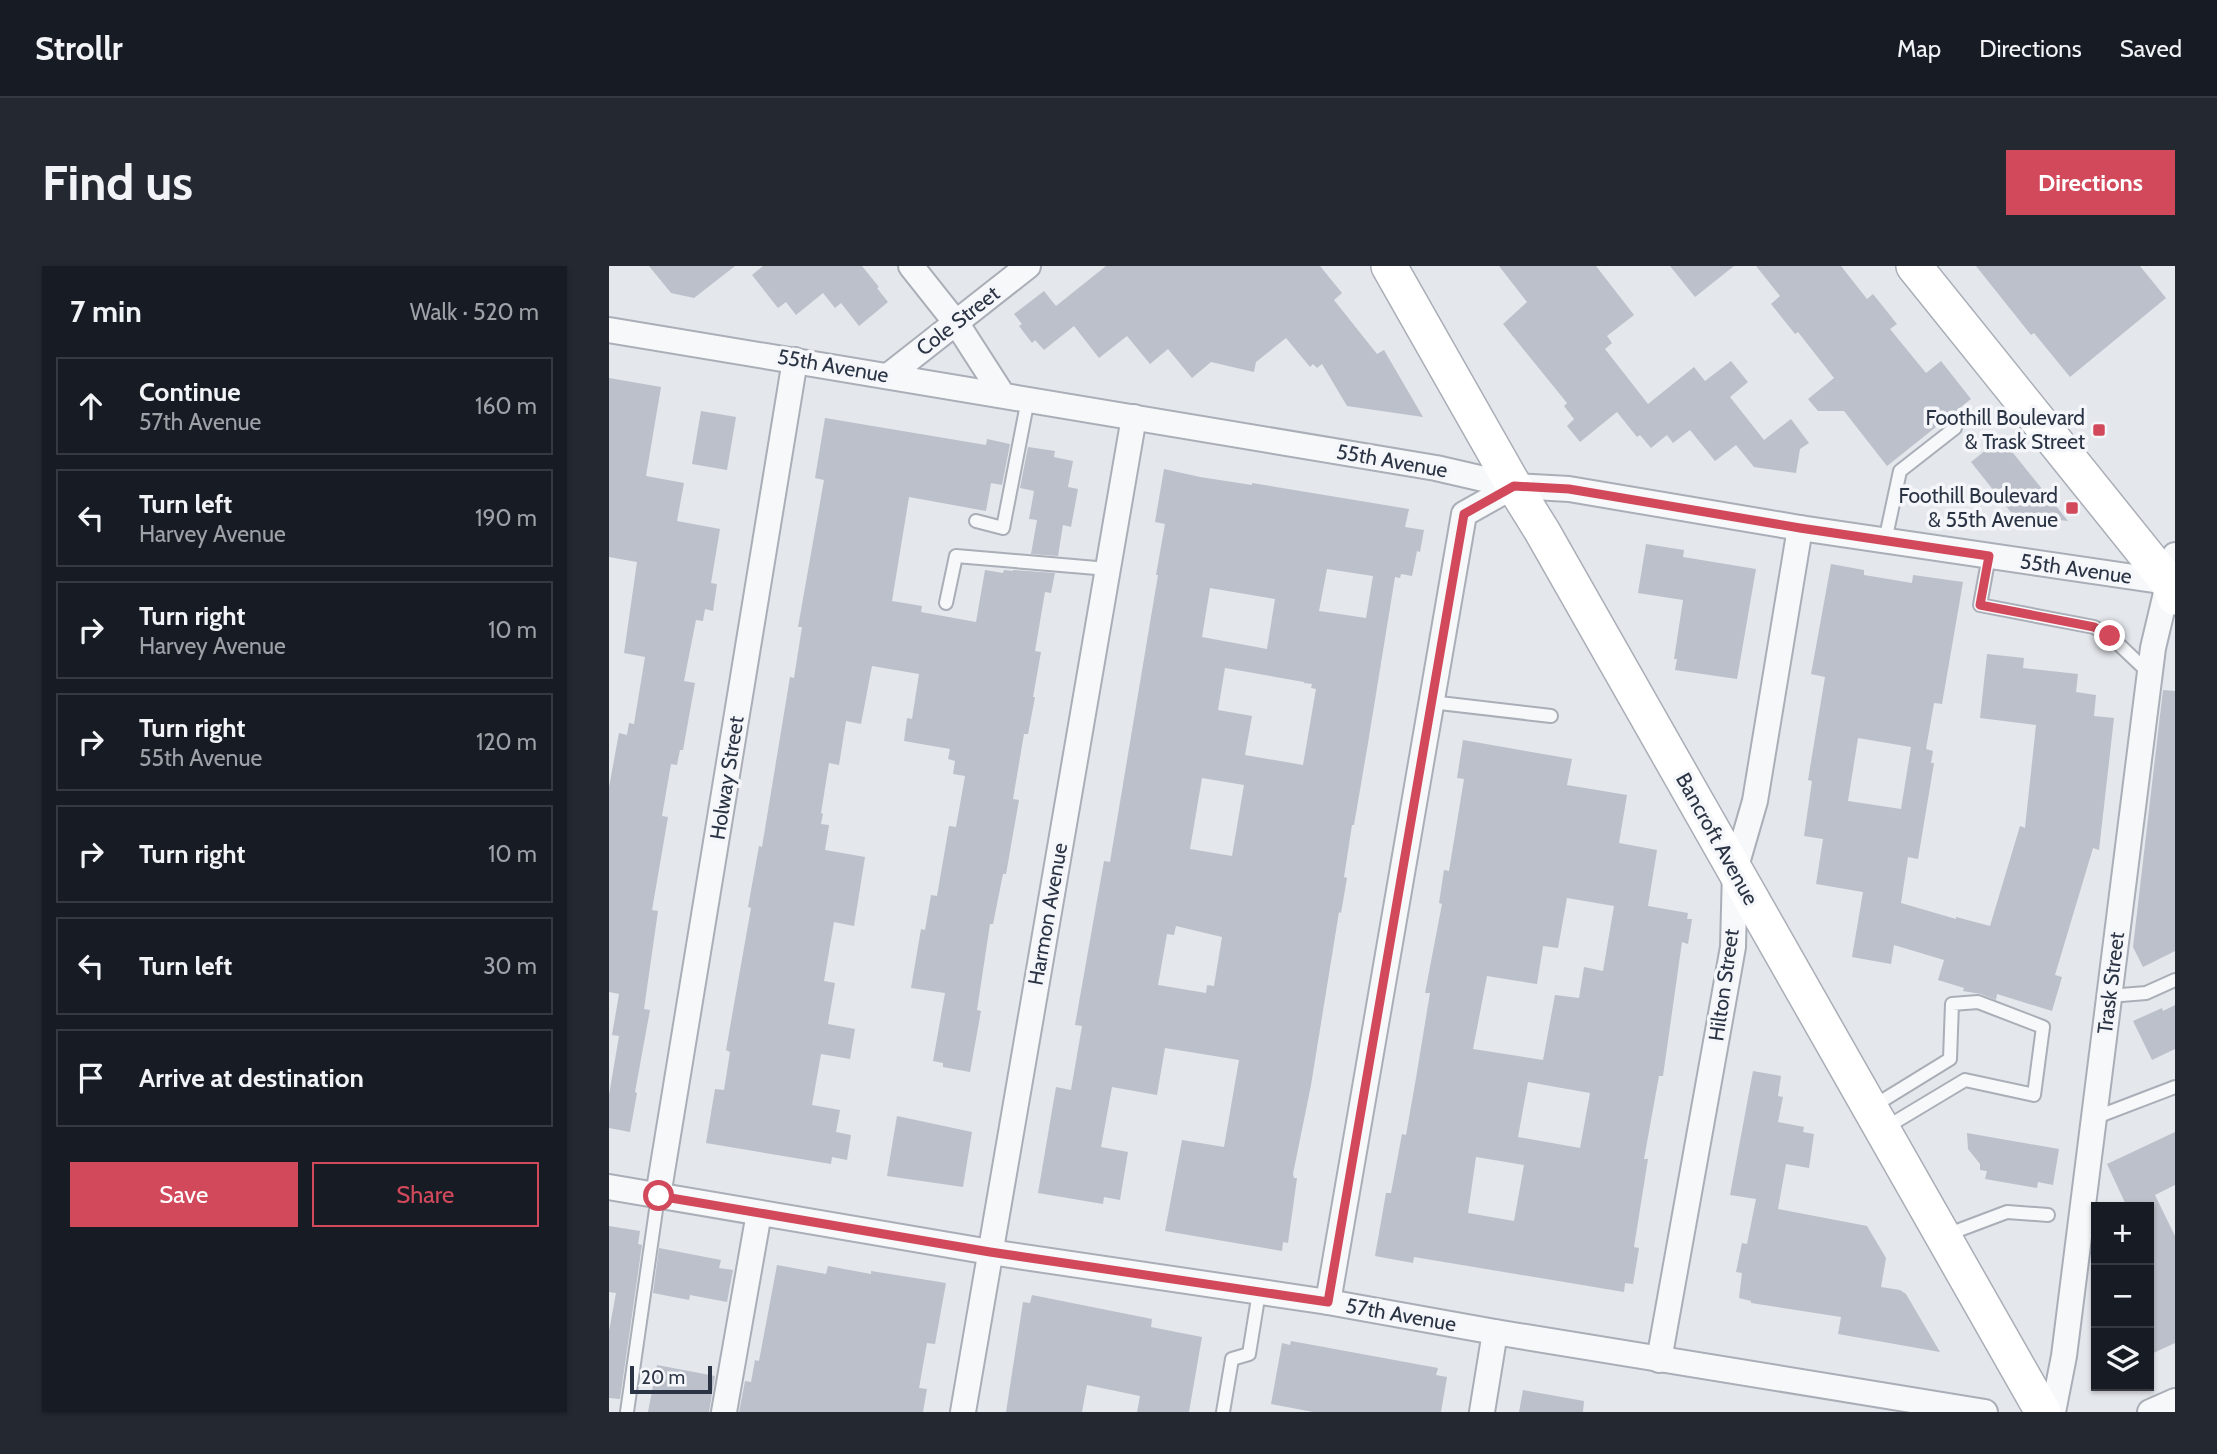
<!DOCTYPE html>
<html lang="en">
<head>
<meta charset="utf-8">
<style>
	body { margin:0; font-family:Cabin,sans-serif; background:#242831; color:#f1f3f6 }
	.controls { position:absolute; right:21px; bottom:21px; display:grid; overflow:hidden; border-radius:0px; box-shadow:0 2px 5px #0004 }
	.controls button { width:63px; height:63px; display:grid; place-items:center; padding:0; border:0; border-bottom:2px solid #363941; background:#171b24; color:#f1f3f6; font:35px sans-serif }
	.scale { position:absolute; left:21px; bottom:18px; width:82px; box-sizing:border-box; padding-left:7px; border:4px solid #2b3445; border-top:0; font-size:19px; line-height:24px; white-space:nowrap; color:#2b3445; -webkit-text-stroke:5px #f4f6f9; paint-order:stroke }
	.stop { position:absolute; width:21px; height:21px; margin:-16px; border:5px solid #d1495b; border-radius:50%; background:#fff }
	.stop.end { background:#d1495b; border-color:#fff; box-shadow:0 2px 7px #0008 }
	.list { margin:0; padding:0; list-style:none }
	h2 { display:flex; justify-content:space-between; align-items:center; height:91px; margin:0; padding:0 28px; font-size:30px }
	h2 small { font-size:23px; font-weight:400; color:#9ea1a6 }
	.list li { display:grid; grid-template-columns:46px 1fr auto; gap:21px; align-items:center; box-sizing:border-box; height:98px; margin:0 14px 14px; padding:0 14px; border:2px solid #363941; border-radius:0px }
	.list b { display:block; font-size:26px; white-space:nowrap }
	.list p { margin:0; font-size:23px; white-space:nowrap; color:#9ea1a6 }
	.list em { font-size:23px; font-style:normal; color:#9ea1a6 }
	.actions { display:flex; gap:14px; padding:21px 28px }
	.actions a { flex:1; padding:16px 0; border:2px solid #d1495b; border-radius:0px; text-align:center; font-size:24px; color:#d1495b }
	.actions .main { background:#d1495b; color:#fff }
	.icon { flex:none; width:38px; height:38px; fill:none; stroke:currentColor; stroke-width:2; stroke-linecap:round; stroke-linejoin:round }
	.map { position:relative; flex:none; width:1566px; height:1146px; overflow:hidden; border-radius:0px }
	header { display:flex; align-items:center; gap:42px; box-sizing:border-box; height:98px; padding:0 35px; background:#171b24; border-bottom:2px solid #363941 }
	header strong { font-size:33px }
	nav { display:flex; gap:38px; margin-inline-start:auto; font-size:24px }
	.intro { display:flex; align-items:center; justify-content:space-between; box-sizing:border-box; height:168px; padding:0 42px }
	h1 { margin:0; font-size:49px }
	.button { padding:18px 32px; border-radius:0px; background:#d1495b; color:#fff; font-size:24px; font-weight:700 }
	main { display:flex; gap:42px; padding:0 42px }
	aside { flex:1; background:#171b24; border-radius:0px; box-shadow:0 2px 5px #0004 }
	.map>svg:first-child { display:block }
</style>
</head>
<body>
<header>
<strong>Strollr</strong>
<nav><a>Map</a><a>Directions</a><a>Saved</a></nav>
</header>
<div class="intro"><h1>Find us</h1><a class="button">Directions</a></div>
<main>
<aside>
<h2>7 min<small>Walk · 520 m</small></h2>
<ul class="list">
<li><svg class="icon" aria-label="ahead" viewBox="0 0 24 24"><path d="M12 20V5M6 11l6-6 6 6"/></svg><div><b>Continue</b><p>57th Avenue</p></div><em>160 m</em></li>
<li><svg class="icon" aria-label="left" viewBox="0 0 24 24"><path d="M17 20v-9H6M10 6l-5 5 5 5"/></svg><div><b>Turn left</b><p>Harvey Avenue</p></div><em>190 m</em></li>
<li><svg class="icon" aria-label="right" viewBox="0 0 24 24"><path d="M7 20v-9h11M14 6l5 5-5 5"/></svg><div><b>Turn right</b><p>Harvey Avenue</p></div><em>10 m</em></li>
<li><svg class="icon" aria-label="right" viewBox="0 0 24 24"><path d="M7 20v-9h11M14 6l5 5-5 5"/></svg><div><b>Turn right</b><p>55th Avenue</p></div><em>120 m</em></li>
<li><svg class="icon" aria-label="right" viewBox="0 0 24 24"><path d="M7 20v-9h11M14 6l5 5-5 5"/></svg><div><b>Turn right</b></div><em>10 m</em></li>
<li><svg class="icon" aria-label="left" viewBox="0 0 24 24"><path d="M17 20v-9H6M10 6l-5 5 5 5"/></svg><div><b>Turn left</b></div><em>30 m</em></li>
<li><svg class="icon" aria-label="arrive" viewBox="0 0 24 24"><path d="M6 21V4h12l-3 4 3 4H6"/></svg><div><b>Arrive at destination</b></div></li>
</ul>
<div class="actions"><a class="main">Save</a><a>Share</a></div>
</aside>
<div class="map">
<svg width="1566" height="1146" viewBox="0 0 1566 1146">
	<rect width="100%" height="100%" fill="#e4e7ec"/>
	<g fill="#bbc0ca" fill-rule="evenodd">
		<path d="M40,0h86l-41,32 -23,-5z"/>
		<path d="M154,0h99l17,21 -2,1 11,14 -29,24 -18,-23 -6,5 -12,-15 -27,22 -10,-13 -8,6 -26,-33z"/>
		<path d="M497,0h214l22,27 -8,7 43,54 7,-4 39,67 -76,-11 -25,-42 -5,4 -4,-4 -3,3 -24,-29 -30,24 -2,10 -43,-10 -19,16 -24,-29 -18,15 -23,-28 -28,22 -25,-32 -30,24 -9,-10 -3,3 -13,-17 3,-2 -8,-10 30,-23 12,15z"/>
		<path d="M890,0h97l38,49 -27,21 5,7 -7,6 43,55 46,-37 11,14 26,-20 17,21 -18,15 34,43 27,-21 18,24 -9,6 -4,24 -42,-6 -18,-22 -21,16 -25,-31 -17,13 -6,-8 -16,13 -11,-13 -3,2 -20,-25 -37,30 -13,-16 7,-7 -10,-13 3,-3 -64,-79 24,-22z"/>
		<path d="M1061,0h64l-39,31z"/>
		<path d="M1147,0h85l26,33 6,-5 24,30 -7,5 36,44 15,-12 30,38 -84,67 -43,-55h-26l-10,-12 26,-21 -36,-46 -3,2 -24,-30 9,-8z"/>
		<path d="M1367,0h164l26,32 -96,79 -36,-44 -3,2z"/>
		<path d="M0,112l52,9 -15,89 38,7 -7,38 43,8 -9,54 6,1 -4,27 -8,-2 -2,12 -7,-1 -12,61 11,2 -12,67h-3l-3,15 -6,-1 -9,52 6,1 -16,93 6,1 -14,98 6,1 -15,82 2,1 -7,39 -21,-4v-33l10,-59 -7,-1 7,-41 -10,-2v-205l10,-54 8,2 2,-12 5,1 11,-67 -21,-4 13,-91 -28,-5z"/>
		<path d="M92,145l35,6 -9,53 -35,-6z"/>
		<path d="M216,152l161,27 1,-6 23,5 -8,41 -11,-2 -5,28 -77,-14 -17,104 30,5 -1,6 55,10 9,-52 18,3 1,-3 9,1v-1l42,3 -4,20 -6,-1 -10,59 6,1 -8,45h2l-7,37h-4l-11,65 6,1 -13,74h-3l-10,50h-3l-13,86 4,1 -11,61 -27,-5v-4l-10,-2 12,-68 -34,-5 10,-59 4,1 6,-35 6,1 12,-70 7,1 9,-51 -12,-2 2,-13 -7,-2 2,-10 -46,-8 3,-23 5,1 7,-45 -47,-8 -11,58 -15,-3 -7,44 -10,-2 -8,50 2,1 -2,10 8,1 -4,25 40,7 -11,69 -20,-4 -10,59 11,2 -7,41 27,5 -5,30 -29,-5 -9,51 28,5 -4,22 15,3 -4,25 -15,-3 -1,7 -125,-21 9,-54 9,1 6,-38 -4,-2 25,-142 -3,-1 11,-61 3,1 28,-170 4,1 8,-51h-4l26,-147 -9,-2z"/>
		<path d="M1392,172l67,83 -55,-6 -42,-53z"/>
		<path d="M419,181l27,4 -1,6 19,4 -5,26 10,2 -7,38 -8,-2 -5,31 -27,-2 6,-34 -8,-1 5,-28 -14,-3z"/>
		<path d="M555,203l36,8 52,8v-2l157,26 -4,18 19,3 -4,22 -3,-1 -5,25 -11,-2 -1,4 -5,-1 -27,166 -14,82h-2l-8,52 3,1 -6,35 -2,-1 -28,173 -18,89 1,4h3l-9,65 -5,-1 -1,9 -117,-20 17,-91 42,7 15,-87 -74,-12 -8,47 -45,-8 -11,60 27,5 -8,48 -16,-3 -1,7 -65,-11 18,-106 15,3 11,-64 -7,-1 29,-164 6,1 48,-287h-2l9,-51 -10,-2zM718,303l46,7 -7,42 -47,-7zM601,322l65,11 -8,50 -65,-12zM616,402l79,14v1l8,1 -1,4 5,1 -13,76 -58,-10 7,-39 -34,-6zM593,512l42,7 -12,71 -42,-7zM567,660l46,11 -8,49 -7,-1 -1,8 -48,-8 9,-51 7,1z"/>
		<path d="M1037,278l38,6 -1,7 73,12 -19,110 -62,-9 2,-11h-3l9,-59 -45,-7z"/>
		<path d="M1222,298l33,6v5l48,8 1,-8 50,7 -21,122 -8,-1 -8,46 7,2 -2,12h3l-16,96 -10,-2 -7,46 55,16v-2l34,9 30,-100 5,2 11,-103 -56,-7 7,-64 37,4 -1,10 55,6 -2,18 20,3 -2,21 20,2 -15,132 -6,-2 -38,127 7,2 -10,34 -55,-17 -1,6 -15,-6 -18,-3 1,-3 -26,-8 6,-20 -50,-15 -3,19 -39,-7 11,-65 -47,-8 7,-45 -19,-3 8,-55 -4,-1 17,-103 -14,-3zM1249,472l53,9 -10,62 -53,-8z"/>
		<path d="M1554,424l12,1v260l-32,16 -10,-20z"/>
		<path d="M854,474l109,19 -5,26 60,10 -8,48 38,7 -9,56 40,7 -1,6h5l-4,25 -6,-2 -19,134h-4l-15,83h4l-14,88 5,1 -6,36 -8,-1 -1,9 -210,-35 -1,6 -38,-7 11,-63h5l11,-59 4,1 10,-57 14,-85h-5l17,-89 -3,-1 5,-33 5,1 15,-92 -7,-1zM958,632l47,8 -11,65 -19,-4 -5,31 -24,-3 -12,65 -70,-11 14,-73 50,8 6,-38 15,2zM919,816l62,11 -10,55 -62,-11zM867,891l48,8 -10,56 -46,-8z"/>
		<path d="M1566,739v44l-23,11 -19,-39 29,-13 1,3z"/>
		<path d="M1144,805l28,5 -3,20 5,1 -5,25 26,5 -1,5 11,2 -5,34 -23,-4 -8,45 89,17 19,32 -5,29 19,3 6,4 34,58 -102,-18 3,-17 -90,-14v-2l-12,-3 3,-25 -6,-1 6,-29 5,1 9,-45 -26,-4z"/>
		<path d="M288,850l75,16 -9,55 -76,-11z"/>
		<path d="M1566,866v53l-20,10 20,41v107l-26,12v-148h-22l-20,-43z"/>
		<path d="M1358,867l92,16 -6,36 -15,-3 -1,6 -52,-9 2,-8 -7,-1v-6l-12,-15z"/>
		<path d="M0,960l31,5 -2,13 4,1 -22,154 -11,-1v-67l7,-38 -7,-1z"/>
		<path d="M50,982l62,12 -2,8 14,2 -6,32 -37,-7 -1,5 -36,-7z"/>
		<path d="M168,999l49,9 2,-8 43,8v-3l75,12 -11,61 -8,-1 -8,45 8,1 -4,23h-184l6,-31 6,1 4,-22 4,1z"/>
		<path d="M423,1029l120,24 -1,8 51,10 -13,75h-52l3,-16 -53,-11 -5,27h-76l17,-110 7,1z"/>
		<path d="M682,1075l147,27 -2,7 11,2 -6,35h-128l-42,-8 11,-61 8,2z"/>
		<path d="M48,1099l58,11 -6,36h-61z"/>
		<path d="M914,1124l61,11 -1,11h-64z"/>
	</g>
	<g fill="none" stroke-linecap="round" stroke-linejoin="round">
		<g stroke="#a9aeb7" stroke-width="16">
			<g id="lane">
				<path d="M367,255l27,7 25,-129"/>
				<path d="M1276,275l15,-70 55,-43"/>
				<path d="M1380,290l-9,49 114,22 16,9 39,37"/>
				<path d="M337,337l10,-47 152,13"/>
				<path d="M822,436l120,14"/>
				<path d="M1500,730l37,-3 29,-13"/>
				<path d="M1263,841l78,-48 2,-55 26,-2 65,25 -9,68 -69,-15 -80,48"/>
				<path d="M1485,852l81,-31"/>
				<path d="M1337,969l61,-23 41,3"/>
				<path d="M18,1146l31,-216"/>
				<path d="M614,1146l9,-53 17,-5 10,-62"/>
			</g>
		</g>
		<g stroke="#a9aeb7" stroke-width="28">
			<g id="street">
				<path d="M302,0l46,58 45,70"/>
				<path d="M0,64l827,138 78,18 55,3 231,39 374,55"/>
				<path d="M279,110l140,-110"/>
				<path d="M0,921l381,65 338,50 167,30 490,80"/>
				<path d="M49,930l137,-836"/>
				<path d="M719,1036l136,-788 50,-28"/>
				<path d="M1050,1094l74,-413 2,-77 20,-69 45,-273"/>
				<path d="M115,1146l35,-199"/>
				<path d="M354,1146l171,-995"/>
				<path d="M873,1146l13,-80"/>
				<path d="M1444,1146l11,-56 89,-708 22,-93"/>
				<path d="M1541,1146l25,-11"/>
			</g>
		</g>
		<g stroke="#a9aeb7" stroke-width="38">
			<g id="secondary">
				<path d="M780,0l125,220 28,45 501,881"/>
				<path d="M1305,0l254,316 7,15"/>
			</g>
		</g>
		<use href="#lane" stroke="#f7f8fa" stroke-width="12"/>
		<use href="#street" stroke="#f7f8fa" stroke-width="24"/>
		<use href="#secondary" stroke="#fff" stroke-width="35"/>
	</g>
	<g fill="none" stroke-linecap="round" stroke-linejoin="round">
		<path stroke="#d1495b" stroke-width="9" d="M50,930l331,56 338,50 136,-788 50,-28 55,3 231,39 189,28 -9,49 114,22 16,9"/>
	</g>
	<g fill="#d1495b" stroke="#f4f6f9" stroke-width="2.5">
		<rect x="1483" y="157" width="14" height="14" rx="3.5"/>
		<rect x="1456" y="235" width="14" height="14" rx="3.5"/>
	</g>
	<g text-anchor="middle" stroke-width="7" stroke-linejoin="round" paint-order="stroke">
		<g font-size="21" fill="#2b3445" stroke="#f4f6f9">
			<text transform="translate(349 55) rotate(-38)" y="7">Cole Street</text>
			<text transform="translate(224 100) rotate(10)" y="7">55th Avenue</text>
			<text transform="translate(783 195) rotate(10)" y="7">55th Avenue</text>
			<text transform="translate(1467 303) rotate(8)" y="7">55th Avenue</text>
			<text transform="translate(118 512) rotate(-81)" y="7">Holway Street</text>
			<text transform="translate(1108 573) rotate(61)" y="7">Bancroft Avenue</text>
			<text transform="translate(439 648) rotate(-80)" y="7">Harmon Avenue</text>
			<text transform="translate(1502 717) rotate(-83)" y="7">Trask Street</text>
			<text transform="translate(1115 719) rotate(-82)" y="7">Hilton Street</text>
			<text transform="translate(792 1049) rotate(10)" y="7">57th Avenue</text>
		</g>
		<g font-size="21" fill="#2b3445" stroke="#f4f6f9" text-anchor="end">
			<text x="1476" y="159">Foothill Boulevard<tspan x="1476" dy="24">&amp; Trask Street</tspan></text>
			<text x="1449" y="237">Foothill Boulevard<tspan x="1449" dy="24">&amp; 55th Avenue</tspan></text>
		</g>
	</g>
</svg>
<div class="controls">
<button>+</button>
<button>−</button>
<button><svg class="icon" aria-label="layers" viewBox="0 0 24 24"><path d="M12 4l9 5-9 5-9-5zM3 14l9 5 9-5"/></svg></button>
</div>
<div class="scale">20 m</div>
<div class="stop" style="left:50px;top:930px"></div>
<div class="stop end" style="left:1501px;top:370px"></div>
</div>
</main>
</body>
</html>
